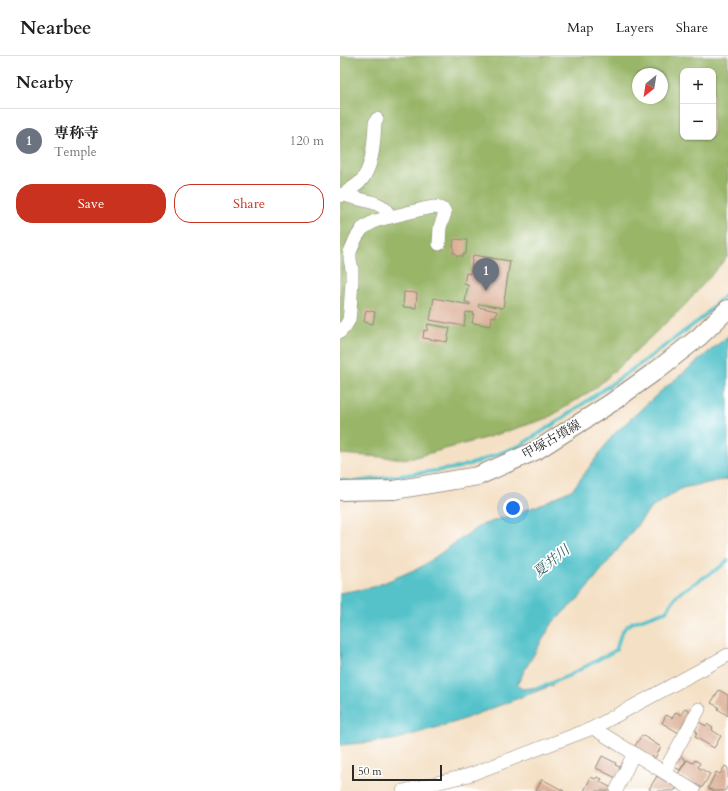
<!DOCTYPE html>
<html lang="en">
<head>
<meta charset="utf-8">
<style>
	body { margin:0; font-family:Cardo,"Noto Serif JP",serif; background:#f2f2f2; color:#202124 }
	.controls { position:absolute; right:12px; top:12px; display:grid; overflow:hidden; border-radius:8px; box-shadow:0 1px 3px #0004 }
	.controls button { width:36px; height:36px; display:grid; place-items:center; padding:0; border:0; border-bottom:1px solid #e0e0e0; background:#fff; color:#202124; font:20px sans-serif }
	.compass { position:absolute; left:292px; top:12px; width:36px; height:36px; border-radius:50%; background:#fff; box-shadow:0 1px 3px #0004; rotate:210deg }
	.scale { position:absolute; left:12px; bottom:10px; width:90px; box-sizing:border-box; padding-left:4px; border:2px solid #2b2b2b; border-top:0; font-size:11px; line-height:14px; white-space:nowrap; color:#2b2b2b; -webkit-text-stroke:3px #fff; paint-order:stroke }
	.you { position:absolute; left:173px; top:452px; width:14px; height:14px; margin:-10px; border:3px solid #fff; border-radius:50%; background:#1a73e8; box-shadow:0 0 0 6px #1a73e833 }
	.badge { display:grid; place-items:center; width:26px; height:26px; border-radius:50%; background:#c8321e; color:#fff; font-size:13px; font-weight:700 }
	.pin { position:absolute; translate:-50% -33px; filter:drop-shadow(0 1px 2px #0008) }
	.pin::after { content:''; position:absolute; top:21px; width:14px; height:12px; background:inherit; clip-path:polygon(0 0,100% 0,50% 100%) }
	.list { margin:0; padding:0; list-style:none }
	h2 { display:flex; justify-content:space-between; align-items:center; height:52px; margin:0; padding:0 16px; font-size:17px }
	h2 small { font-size:13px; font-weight:400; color:#757577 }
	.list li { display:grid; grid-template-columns:26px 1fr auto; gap:12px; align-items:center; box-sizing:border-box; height:64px; padding:0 16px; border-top:1px solid #e0e0e0 }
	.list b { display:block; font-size:15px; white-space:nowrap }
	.list p { margin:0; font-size:13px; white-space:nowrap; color:#757577 }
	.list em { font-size:13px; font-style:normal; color:#757577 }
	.actions { display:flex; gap:8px; padding:12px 16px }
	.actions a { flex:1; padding:9px 0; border:1px solid #c8321e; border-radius:16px; text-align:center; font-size:14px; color:#c8321e }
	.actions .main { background:#c8321e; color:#fff }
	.map { position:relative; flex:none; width:388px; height:735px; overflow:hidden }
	header { display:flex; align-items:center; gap:24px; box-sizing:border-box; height:56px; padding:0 20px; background:#fff; border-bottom:1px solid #e0e0e0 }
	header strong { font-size:19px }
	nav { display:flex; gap:22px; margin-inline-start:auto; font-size:14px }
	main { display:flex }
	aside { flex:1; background:#fff }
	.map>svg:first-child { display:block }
</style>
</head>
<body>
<header>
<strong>Nearbee</strong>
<nav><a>Map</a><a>Layers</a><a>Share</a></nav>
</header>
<main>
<aside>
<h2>Nearby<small></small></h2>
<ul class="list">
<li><span class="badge" style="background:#6b7280">1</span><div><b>専称寺</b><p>Temple</p></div><em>120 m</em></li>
</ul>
<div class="actions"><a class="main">Save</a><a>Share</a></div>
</aside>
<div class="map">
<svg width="388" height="735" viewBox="0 0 388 735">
	<rect width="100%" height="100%" fill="#fff"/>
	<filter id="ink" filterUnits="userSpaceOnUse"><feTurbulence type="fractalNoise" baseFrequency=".025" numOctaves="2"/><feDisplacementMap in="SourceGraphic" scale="8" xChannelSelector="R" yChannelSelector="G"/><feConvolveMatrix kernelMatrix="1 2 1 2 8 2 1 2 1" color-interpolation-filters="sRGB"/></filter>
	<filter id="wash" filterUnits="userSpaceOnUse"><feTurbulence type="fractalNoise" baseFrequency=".012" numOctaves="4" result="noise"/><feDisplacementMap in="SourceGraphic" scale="16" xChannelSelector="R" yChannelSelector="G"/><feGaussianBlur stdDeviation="0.9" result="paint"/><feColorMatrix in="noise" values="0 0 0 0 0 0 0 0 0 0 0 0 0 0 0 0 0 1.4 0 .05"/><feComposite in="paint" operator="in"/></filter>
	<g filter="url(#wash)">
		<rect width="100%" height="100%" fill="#f4e0c5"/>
		<path fill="#98b567" stroke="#627049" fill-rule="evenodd" d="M0,0h388v200l-44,50 -87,81 -49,31 -59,19 -81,22 -68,-5zM343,15h30v66h-30zM298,18h24v24h-24z"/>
		<path fill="#54c2ca" stroke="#40767a" d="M388,280v143l-46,9 -32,21 -70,88 -27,25 -29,49 -7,14 5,4 31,-4 -97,37 -63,18 -53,5v-152l34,-6 47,-20 58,-41 58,-20 36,-17 41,-55 47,-43 49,-40z"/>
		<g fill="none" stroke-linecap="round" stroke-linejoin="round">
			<g stroke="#54c2ca" stroke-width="3.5">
				<path d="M0,424l13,2 103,-14 18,-5 45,-17 35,-22 89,-62 58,-43 27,-27"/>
				<path d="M198,632l30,-12 48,-26 5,-16 4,-6 6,-5 35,-12 12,-17 42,-27 8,-7"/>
			</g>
		</g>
		<g id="blocks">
			<g fill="#dbae94">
				<path d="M114,183l13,1 -1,14h-3v2h-7v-3h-3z"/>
				<path d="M133,199l37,6 -7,47 -24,-4 -1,3 19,4 -1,6 -4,-1 -1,10 -19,-3 2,-10 -8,-1 -2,14 -34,-6 4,-22 36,7v-2l-5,-1 3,-17 -4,-1 2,-11 4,1z"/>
				<path d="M64,236l13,1 -1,15 -13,-1z"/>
				<path d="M26,254l9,2 -2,12 -9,-2z"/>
				<path d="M88,268l22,4 -3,14 -24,-4 1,-8 3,1z"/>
				<path d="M379,634l9,5v21l-10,-7 1,-2 -8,-4z"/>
				<path d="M345,652l7,4 -13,21 -17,-10 4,-8 6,3 4,-6 5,3z"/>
				<path d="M359,666l7,4 1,-2 6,4 -1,2 9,6 -7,12 -19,-11 2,-6 -2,-1z"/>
				<path d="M302,679l19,12 -6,11 -5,-3 -1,2 -15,-10z"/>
				<path d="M262,700l14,7 -1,2 7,3 -6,10 -20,-10z"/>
				<path d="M340,700l6,4 -6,10 -6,-3z"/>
				<path d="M347,704l6,3 2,-3 5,3 -2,4 12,7 -8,14 -24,-14z"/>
				<path d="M385,710l3,2v17l-3,6h-11l-6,-3 8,-16 4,2z"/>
				<path d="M317,720l20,12 -3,3h-22l-3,-2z"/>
				<path d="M251,721l4,2 2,-2 5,2 -2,3 12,6 -1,3h-27z"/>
				<path d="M202,723l22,12h-28z"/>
			</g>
		</g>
	</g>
	<g filter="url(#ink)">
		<use href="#blocks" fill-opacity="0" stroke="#908678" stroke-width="1"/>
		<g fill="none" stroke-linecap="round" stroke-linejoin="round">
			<g stroke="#908678" stroke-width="14">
				<g id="minor">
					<path d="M3,138c13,7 32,5 42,15 2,2 4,6 5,8"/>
					<path d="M0,140c6,-4 13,-8 19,-13 14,-13 15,-42 16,-60l2,-4"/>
					<path d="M0,276l6,-7 3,-5 1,-9 2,-30v-12l-2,-10v-7l6,-14 6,-9 6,-4 7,-4 15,-4 33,-8 11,-2 6,1 4,2 1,3 -5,14 -1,17"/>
					<path d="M253,672l101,63"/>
					<path d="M324,716l35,-63"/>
					<path d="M63,735l66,-16 124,-47 135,-73"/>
					<path d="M276,735l18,-38"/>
				</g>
			</g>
			<g stroke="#908678" stroke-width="20">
				<path id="secondary" d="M0,435l54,-1 84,-14 59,-26 74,-47 46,-33 42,-33 29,-28"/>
			</g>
			<use href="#minor" stroke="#fff" stroke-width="13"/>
			<use href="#secondary" stroke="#fff" stroke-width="18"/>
		</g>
	</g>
	<g text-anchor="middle" stroke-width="3.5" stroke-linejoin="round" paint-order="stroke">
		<g font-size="13" fill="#2b2b2b" stroke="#fff">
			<text transform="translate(211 383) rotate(-30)" y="5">甲塚古墳線</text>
		</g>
		<g font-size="14" font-style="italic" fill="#396063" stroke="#fff">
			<text transform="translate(211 505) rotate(-39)" y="5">夏井川</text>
		</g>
	</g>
</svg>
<div class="controls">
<button>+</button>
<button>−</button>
</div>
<svg class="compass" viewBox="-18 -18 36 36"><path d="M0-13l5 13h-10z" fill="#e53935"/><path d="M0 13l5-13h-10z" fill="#757577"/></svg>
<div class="scale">50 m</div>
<div class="you"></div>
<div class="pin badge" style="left:146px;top:235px;background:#6b7280">1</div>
</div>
</main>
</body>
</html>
